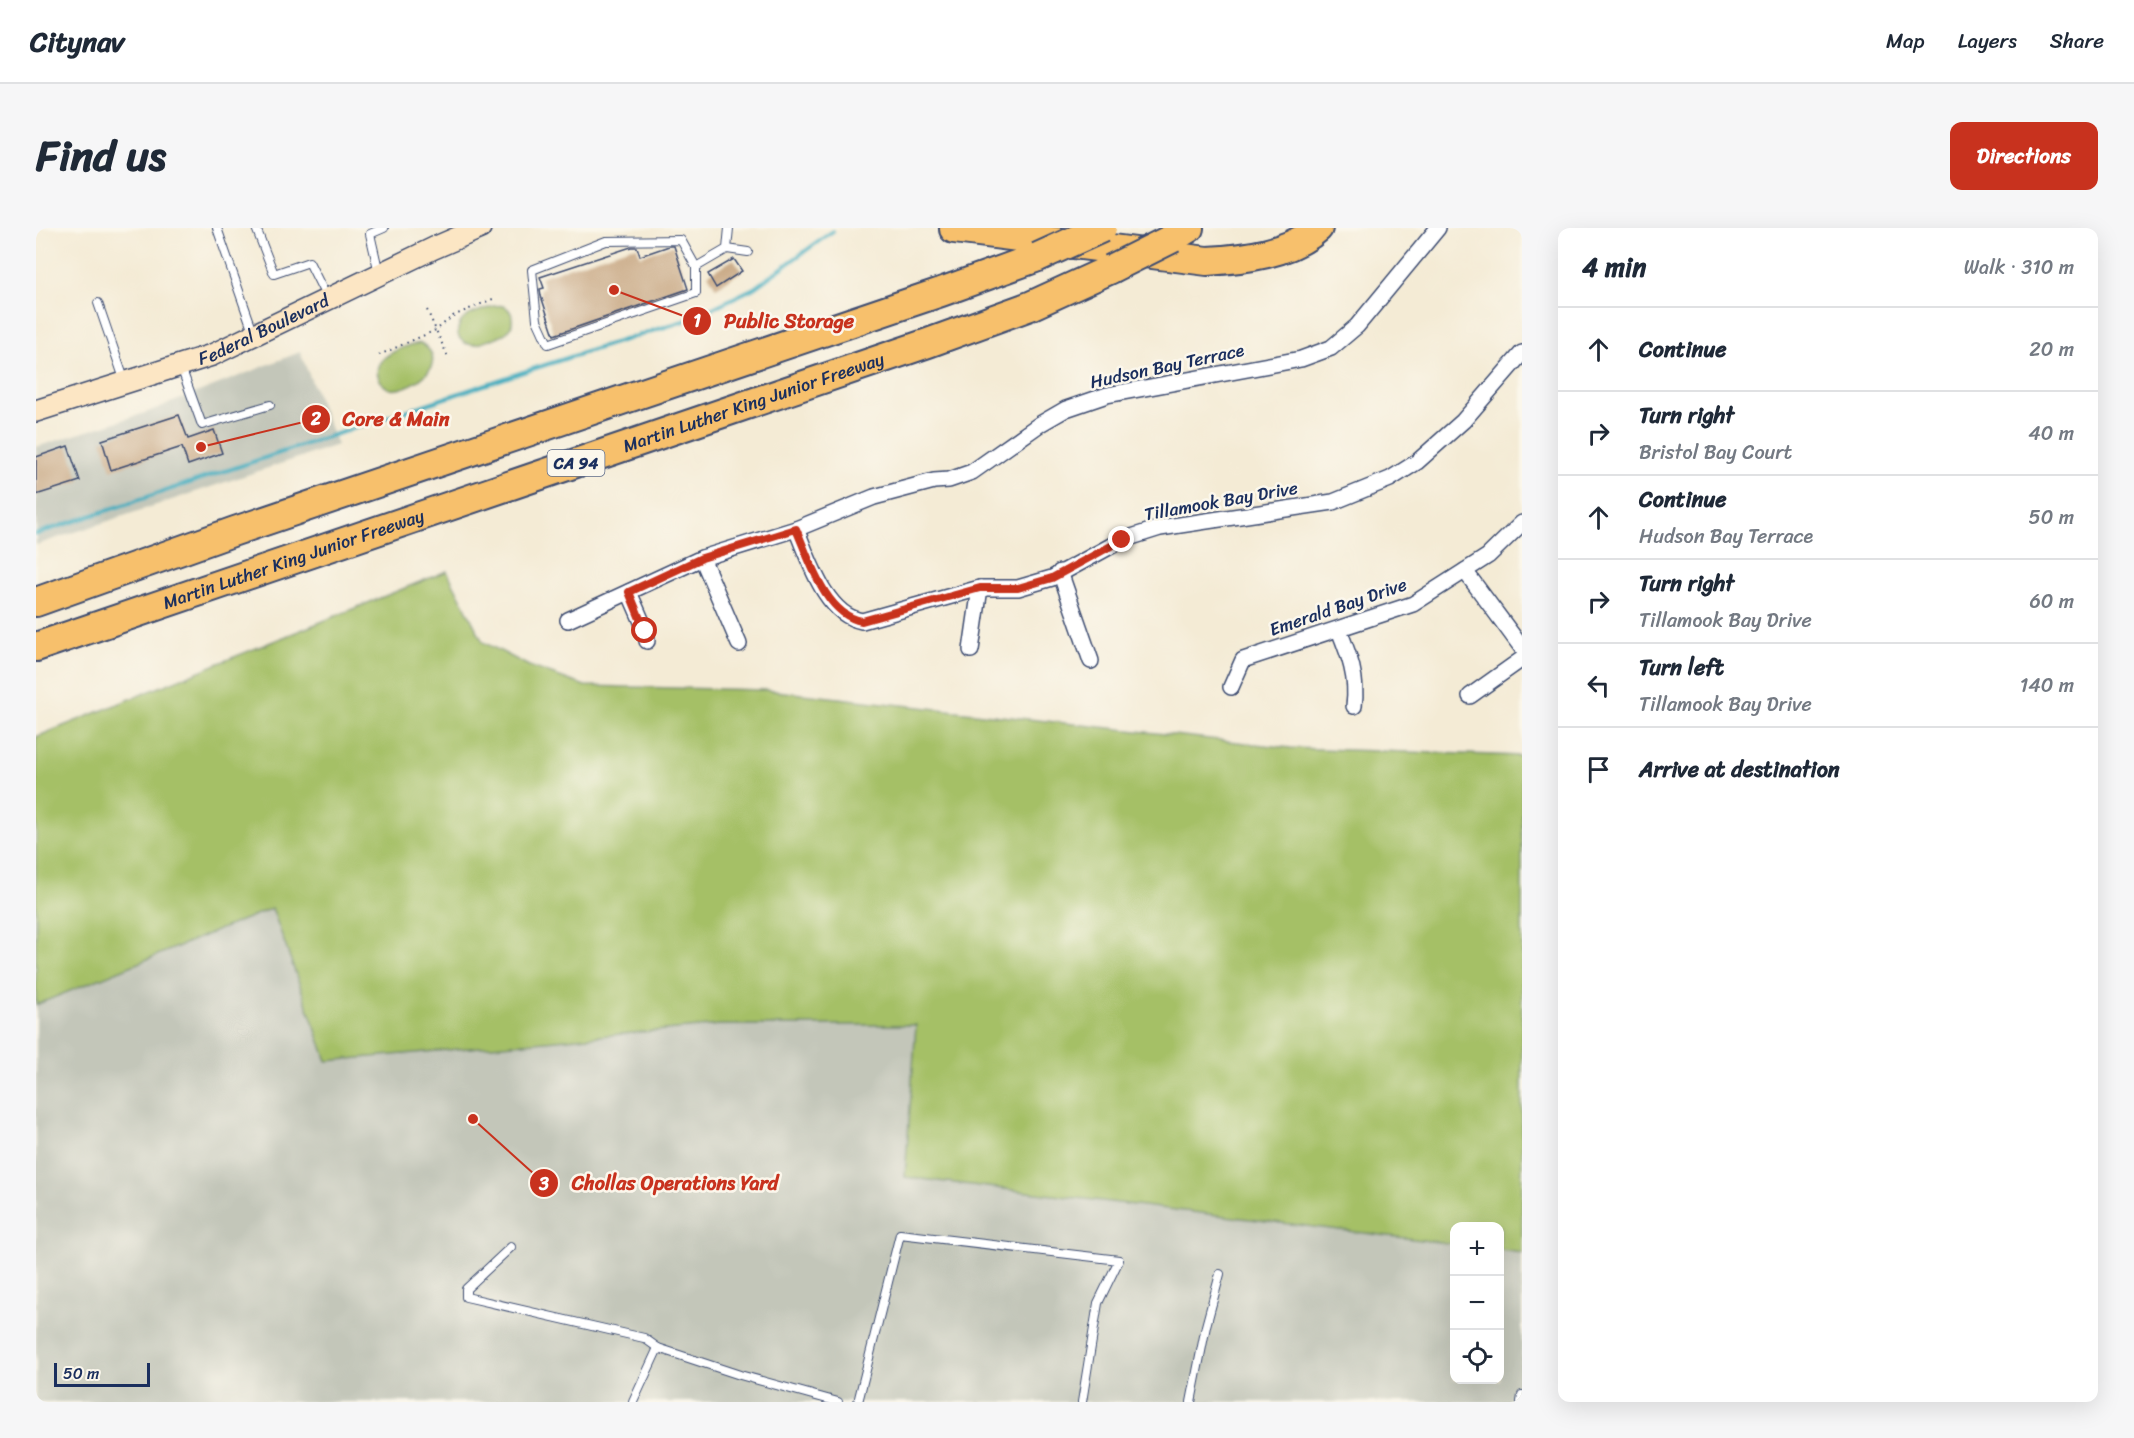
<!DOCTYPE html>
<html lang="en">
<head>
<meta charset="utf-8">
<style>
	body { margin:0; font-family:Sriracha,sans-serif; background:#f6f6f7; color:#1f2937 }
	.controls { position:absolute; right:18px; bottom:18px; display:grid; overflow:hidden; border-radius:12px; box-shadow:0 6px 24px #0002 }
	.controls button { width:54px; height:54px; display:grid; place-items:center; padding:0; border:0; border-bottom:2px solid #e0e1e3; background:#fff; color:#1f2937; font:30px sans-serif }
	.scale { position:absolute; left:18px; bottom:15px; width:96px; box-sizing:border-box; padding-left:6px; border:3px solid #1b2f5e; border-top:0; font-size:16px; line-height:21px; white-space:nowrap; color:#1b2f5e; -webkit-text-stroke:4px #fbf7ec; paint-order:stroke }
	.stop { position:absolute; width:18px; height:18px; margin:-14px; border:4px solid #c8321e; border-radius:50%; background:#fff }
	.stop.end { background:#c8321e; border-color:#fff; box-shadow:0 2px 6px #0008 }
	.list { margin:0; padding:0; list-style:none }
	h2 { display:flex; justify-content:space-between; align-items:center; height:78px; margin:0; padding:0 24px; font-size:26px }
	h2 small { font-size:20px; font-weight:400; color:#747a83 }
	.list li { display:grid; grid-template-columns:39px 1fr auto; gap:18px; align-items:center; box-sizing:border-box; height:84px; padding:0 24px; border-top:2px solid #e0e1e3 }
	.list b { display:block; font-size:22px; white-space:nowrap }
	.list p { margin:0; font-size:20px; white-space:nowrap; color:#747a83 }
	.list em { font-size:20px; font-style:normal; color:#747a83 }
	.icon { flex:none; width:33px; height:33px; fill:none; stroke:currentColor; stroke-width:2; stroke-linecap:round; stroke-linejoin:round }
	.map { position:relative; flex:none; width:1486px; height:1174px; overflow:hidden; border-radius:12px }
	header { display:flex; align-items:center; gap:36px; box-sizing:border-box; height:84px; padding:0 30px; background:#fff; border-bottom:2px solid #e0e1e3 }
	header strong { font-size:28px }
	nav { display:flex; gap:33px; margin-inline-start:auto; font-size:21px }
	.intro { display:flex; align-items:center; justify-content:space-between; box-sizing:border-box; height:144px; padding:0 36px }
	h1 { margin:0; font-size:42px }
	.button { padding:15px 27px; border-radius:12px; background:#c8321e; color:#fff; font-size:21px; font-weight:700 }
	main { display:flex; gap:36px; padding:0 36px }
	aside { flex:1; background:#fff; border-radius:12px; box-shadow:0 6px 24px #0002 }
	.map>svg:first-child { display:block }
</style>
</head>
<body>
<header>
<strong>Citynav</strong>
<nav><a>Map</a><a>Layers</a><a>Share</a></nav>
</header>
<div class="intro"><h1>Find us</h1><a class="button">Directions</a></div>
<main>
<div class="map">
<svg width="1486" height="1174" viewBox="0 0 1486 1174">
	<rect width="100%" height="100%" fill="#fbf7ec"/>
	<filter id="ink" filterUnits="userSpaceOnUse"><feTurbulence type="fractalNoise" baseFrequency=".0167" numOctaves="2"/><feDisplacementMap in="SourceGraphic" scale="12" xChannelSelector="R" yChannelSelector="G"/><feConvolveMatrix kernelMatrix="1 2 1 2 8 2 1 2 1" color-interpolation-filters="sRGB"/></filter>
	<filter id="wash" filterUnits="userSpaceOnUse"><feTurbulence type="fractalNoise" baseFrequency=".008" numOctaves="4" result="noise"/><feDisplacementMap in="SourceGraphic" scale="24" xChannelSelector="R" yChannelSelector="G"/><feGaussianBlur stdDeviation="1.35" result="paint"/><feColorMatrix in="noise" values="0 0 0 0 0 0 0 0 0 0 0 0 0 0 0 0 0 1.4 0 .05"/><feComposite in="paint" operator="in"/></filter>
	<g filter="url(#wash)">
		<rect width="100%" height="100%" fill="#f4ebd5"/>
		<g fill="#c3c6b9">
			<path d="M264,124l37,93 -301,100v-98l109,-34z"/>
			<path d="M236,680l448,117h196l-11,152 549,67v136h46v-130l22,3v149h-1486v-397z"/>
		</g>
		<g fill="#a5c066" stroke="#607862" stroke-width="1.5">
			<path d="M458,78c3,0 6,-1 9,0 11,3 12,19 4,26 -7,5 -18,8 -26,11 -15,6 -30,-6 -20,-21 6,-9 23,-12 33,-16z"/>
			<path d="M385,115c34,22 -15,50 -31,46 -5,-2 -8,-5 -10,-9 -13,-22 25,-35 41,-37z"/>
			<path d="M411,343l36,71 46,24 56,20 181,4 525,58 231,8v497l-22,-3v-24h-46v18l-549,-67 11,-152h-196l-393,36 -55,-153 -236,97v-268z"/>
		</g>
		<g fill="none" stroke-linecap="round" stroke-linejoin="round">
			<path stroke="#42aec0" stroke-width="4" d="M0,306l484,-161 170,-54 64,-31 79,-57"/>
		</g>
		<g id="blocks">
			<g fill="#caab88">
				<path d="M633,18h5l14,43 -134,46 -13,-39 -1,-7 4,-1 -4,-11 91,-30h6l3,9z"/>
				<path d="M698,31l8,12 -26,17 -8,-14z"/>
				<path d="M143,187l9,24 26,-9 8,23 -34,12 -6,-18 -71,23 -9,-30z"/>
				<path d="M32,218l12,35 -44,14v-38z"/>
			</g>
		</g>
	</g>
	<g filter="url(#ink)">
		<use href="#blocks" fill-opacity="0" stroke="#3c4b70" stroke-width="1.5"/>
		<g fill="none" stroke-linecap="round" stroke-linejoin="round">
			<g stroke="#3c4b70" stroke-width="10">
				<g id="service">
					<path d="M181,0l37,106"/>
					<path d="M220,0l18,46 35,-12 18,36"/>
					<path d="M691,21l21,3"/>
					<path d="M660,39v26l-148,51 -11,-24 -5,-50 74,-29 75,-1 15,27 31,-18 2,-21"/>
					<path d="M343,45l-9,-39 14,-6"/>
					<path d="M62,75l27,79"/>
					<path d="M145,139l21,58 68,-20"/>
					<path d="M475,1019l-45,42v8l178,41 14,10 82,27 98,27"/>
					<path d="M597,1174l25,-54"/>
					<path d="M822,1174l42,-168 219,26 -21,43 -16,99"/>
					<path d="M1155,1174l15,-76 14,-52"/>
					<path d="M1485,1174l1,-7"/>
				</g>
			</g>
			<g stroke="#3c4b70" stroke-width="18">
				<g id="minor">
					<path d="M760,301c13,30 29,86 66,92l118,-33h38l34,-10 70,-38 38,-12 173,-26 57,-23 27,-17 46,-41 59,-68"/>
					<path d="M666,330l37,86"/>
					<path d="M1429,343l57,77"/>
					<path d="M1024,344l31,89"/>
					<path d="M593,364l17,39 1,10"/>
					<path d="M532,392l134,-62 94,-29 78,-32 60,-16 15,-1 23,-8 68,-48 26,-15 41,-14 194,-36 30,-11 26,-22 81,-98"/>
					<path d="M1303,402c10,25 19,48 15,76"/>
					<path d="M935,422l9,-62"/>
					<path d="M1195,459l12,-27 170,-56 75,-48 34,-33"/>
					<path d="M1434,468l52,-37"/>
				</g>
			</g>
			<g stroke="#3c4b70" stroke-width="24">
				<g id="secondary">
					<path id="s1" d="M0,183l176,-56 222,-107 46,-20"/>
				</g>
			</g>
			<g stroke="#3c4b70" stroke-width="32">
				<g id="motorway">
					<path d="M918,1l253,32c36,-2 83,-7 111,-33"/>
					<path d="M1137,10l16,-10"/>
					<path d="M0,374l199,-71 706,-239 97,-35"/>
					<path id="s2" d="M0,419l892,-304 102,-37 81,-37"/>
				</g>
			</g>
			<g stroke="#3c4b70" stroke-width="2" stroke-dasharray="1.5 4.5" stroke-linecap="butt">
				<path d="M391,82l21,47"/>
				<path d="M343,127l57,-25 17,-14 42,-18"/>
			</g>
			<use href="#service" stroke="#fff" stroke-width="8"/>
			<use href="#minor" stroke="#fff" stroke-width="15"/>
			<use href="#secondary" stroke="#fce6c4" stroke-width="21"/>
			<use href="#motorway" stroke="#f7c06c" stroke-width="28"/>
			<g stroke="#3c4b70" stroke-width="32" stroke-linecap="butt">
				<g id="motorway-bridge">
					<path d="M1002,29l64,-29"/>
					<path d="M1075,41l62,-31"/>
				</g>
			</g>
			<use href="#motorway-bridge" stroke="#f7c06c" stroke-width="28"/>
		</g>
	</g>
	<g fill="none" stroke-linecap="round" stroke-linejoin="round" filter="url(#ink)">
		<path stroke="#c8321e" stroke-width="8" d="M609,403l-16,-39 73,-34 94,-29c13,29 29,86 66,92l118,-33h38l34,-10 70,-38"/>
	</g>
	<g text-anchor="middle" stroke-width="5" stroke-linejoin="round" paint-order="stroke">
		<rect fill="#fbf7ec" stroke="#5e6b89" stroke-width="1.5" x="511.5" y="222" width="57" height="26" rx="4.5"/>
		<g font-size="16" font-weight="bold" fill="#1b2f5e">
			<text x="540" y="241">CA 94</text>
		</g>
		<g font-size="18" fill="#1b2f5e" stroke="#fbf7ec">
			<text dy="6" stroke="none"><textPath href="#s1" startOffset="242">Federal Boulevard</textPath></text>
			<text transform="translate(1131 138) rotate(-12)" y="6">Hudson Bay Terrace</text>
			<text dy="6" stroke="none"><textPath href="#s2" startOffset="758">Martin Luther King Junior Freeway</textPath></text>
			<text transform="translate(1185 273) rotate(-10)" y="6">Tillamook Bay Drive</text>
			<text dy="6" stroke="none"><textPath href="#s2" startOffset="272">Martin Luther King Junior Freeway</textPath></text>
			<text transform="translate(1302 379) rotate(-19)" y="6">Emerald Bay Drive</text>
		</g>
	</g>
	<path fill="none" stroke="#c8321e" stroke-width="2" d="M578 62L661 93M165 219L280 191M437 891L508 955"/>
	<g fill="#c8321e" stroke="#fbf7ec" stroke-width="2">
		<circle cx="578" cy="62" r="6"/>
		<circle cx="165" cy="219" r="6"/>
		<circle cx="437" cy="891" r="6"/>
		<circle cx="661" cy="93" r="15"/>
		<circle cx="280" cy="191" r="15"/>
		<circle cx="508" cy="955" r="15"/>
	</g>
	<g font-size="18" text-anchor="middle" font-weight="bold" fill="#fff">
		<text x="661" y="99">1</text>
		<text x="280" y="197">2</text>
		<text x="508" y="962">3</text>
	</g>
	<g font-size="20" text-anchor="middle" font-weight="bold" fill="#c8321e" stroke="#fbf7ec" stroke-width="5" stroke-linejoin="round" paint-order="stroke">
		<text x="753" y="100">Public Storage</text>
		<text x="360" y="198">Core &amp; Main</text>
		<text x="639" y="962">Chollas Operations Yard</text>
	</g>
</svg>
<div class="controls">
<button>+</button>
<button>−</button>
<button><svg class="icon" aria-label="locate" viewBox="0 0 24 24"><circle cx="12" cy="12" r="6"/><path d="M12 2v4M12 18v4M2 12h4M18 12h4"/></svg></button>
</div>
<div class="scale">50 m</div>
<div class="stop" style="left:609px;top:403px"></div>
<div class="stop end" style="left:1086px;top:312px"></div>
</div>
<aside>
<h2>4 min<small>Walk · 310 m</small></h2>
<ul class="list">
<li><svg class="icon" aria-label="ahead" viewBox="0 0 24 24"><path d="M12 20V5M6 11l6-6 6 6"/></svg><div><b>Continue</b></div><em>20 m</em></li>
<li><svg class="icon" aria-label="right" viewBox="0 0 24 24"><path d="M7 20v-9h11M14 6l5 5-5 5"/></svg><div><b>Turn right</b><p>Bristol Bay Court</p></div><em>40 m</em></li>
<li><svg class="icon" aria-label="ahead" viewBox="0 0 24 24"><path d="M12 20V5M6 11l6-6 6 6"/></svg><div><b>Continue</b><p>Hudson Bay Terrace</p></div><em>50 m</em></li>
<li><svg class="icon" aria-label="right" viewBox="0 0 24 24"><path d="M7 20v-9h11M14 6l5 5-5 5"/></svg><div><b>Turn right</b><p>Tillamook Bay Drive</p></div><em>60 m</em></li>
<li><svg class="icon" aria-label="left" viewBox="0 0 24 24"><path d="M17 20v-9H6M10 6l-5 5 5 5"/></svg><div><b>Turn left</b><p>Tillamook Bay Drive</p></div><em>140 m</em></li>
<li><svg class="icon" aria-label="arrive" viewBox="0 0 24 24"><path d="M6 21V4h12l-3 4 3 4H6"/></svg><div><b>Arrive at destination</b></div></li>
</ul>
</aside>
</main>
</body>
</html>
